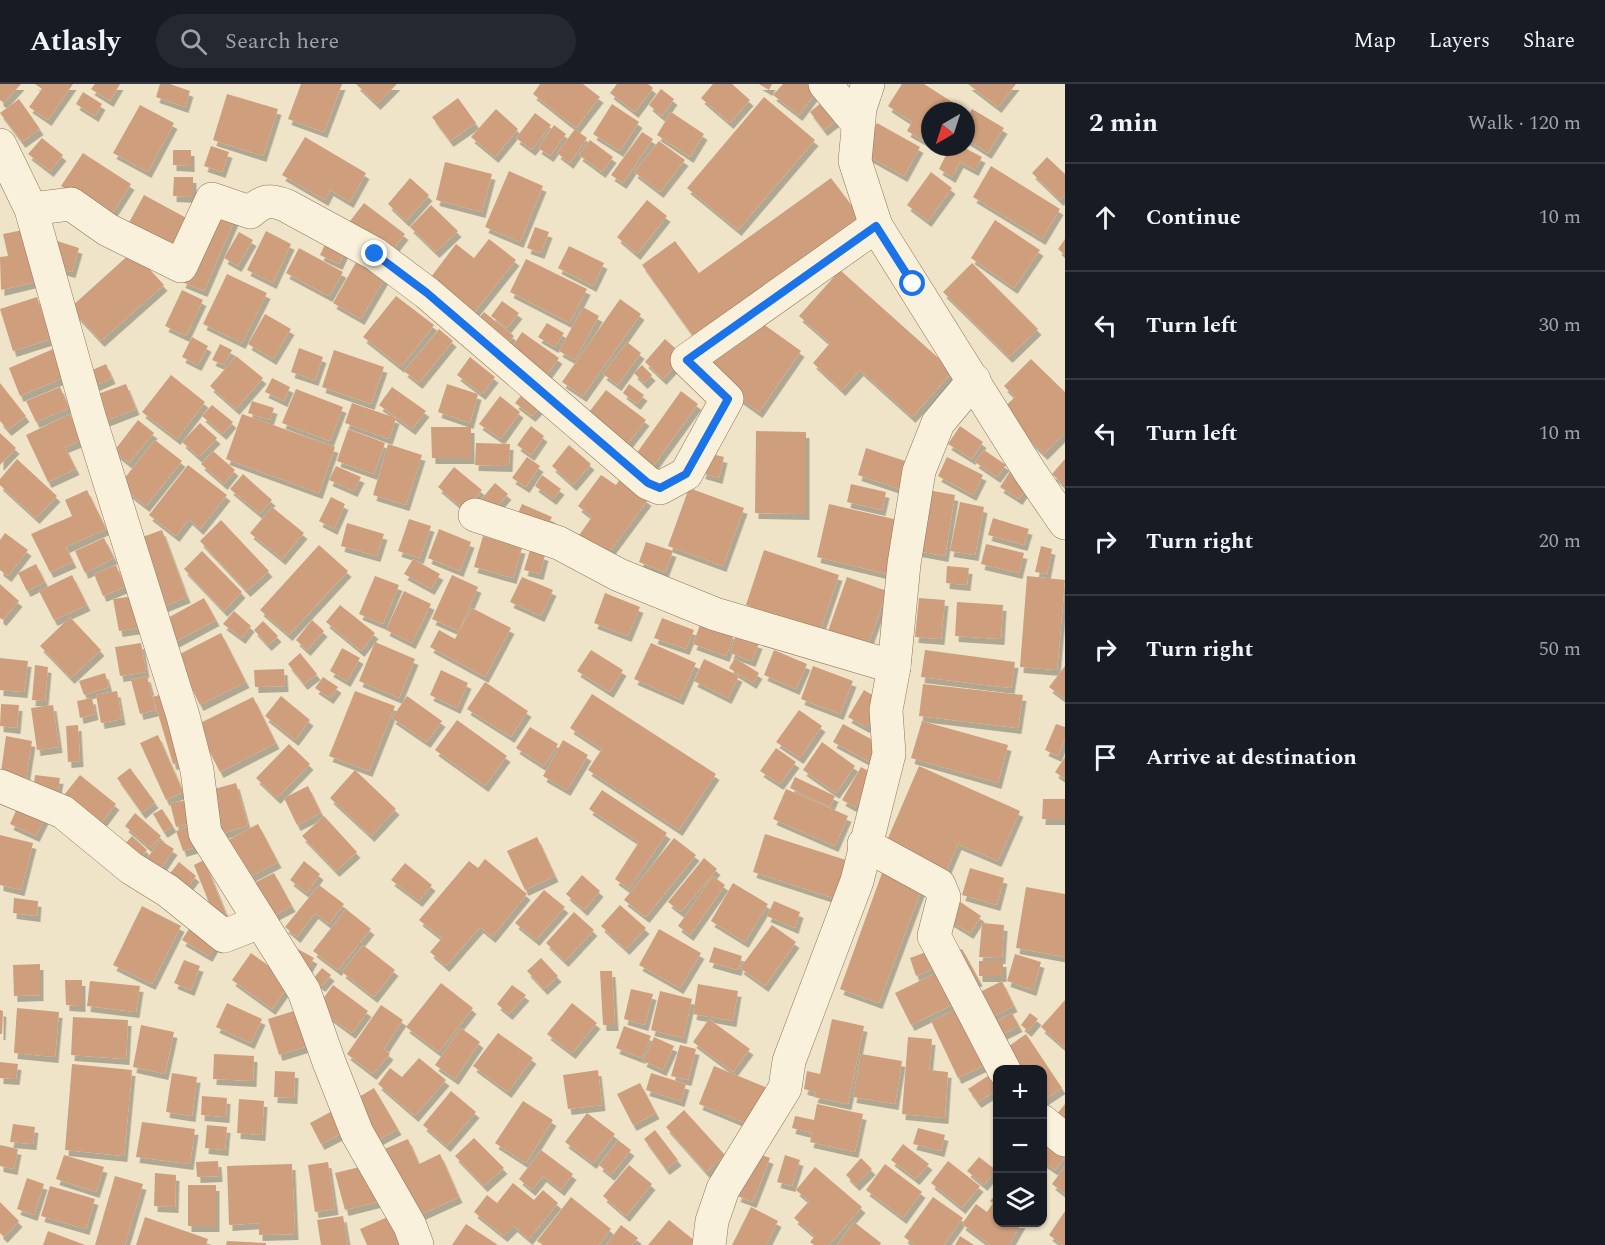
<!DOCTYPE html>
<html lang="en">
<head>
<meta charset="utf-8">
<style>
	body { margin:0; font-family:Spectral,serif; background:#242831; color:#f1f3f6 }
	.controls { position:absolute; right:18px; bottom:18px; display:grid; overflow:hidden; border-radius:12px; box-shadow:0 2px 4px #0004 }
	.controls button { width:54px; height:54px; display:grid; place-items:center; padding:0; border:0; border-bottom:2px solid #363941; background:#171b24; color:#f1f3f6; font:30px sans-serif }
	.compass { position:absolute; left:921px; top:18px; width:54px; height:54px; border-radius:50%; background:#171b24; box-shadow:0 2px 4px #0004; rotate:219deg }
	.stop { position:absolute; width:18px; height:18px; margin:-14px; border:4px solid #1a73e8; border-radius:50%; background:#fff }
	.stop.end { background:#1a73e8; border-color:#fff; box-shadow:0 2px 6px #0008 }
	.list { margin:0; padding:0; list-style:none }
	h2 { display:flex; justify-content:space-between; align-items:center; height:78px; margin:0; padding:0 24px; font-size:26px }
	h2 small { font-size:20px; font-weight:400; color:#9ea1a6 }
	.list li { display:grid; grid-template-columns:39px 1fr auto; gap:18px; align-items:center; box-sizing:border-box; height:108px; padding:0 24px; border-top:2px solid #363941 }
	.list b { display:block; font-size:22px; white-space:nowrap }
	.list em { font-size:20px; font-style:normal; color:#9ea1a6 }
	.icon { flex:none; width:33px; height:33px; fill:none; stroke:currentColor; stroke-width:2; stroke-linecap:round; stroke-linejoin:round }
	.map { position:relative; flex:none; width:1065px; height:1161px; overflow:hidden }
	header { display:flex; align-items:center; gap:36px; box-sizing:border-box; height:84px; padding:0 30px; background:#171b24; border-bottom:2px solid #363941 }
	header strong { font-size:28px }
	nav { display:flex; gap:33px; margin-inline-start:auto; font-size:21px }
	.search { width:420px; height:54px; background:#242831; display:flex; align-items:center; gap:15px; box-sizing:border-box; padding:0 21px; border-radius:33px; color:#9ea1a6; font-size:22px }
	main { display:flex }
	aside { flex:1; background:#171b24 }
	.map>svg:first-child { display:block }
</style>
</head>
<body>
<header>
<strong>Atlasly</strong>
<div class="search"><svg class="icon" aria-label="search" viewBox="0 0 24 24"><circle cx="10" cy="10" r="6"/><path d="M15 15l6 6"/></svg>Search here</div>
<nav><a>Map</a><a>Layers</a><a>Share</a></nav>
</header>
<main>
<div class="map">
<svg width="1065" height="1161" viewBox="0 0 1065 1161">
	<defs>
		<filter id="shadow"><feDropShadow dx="3.5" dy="6" stdDeviation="0" flood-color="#0004"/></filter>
	</defs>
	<rect width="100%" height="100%" fill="#f0e4c8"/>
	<g fill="#cf9f7d" filter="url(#shadow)">
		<path d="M0,0h21l-17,19 -4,-3z"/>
		<path d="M35,0h38l-25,36 -19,-13 13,-18z"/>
		<path d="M95,0h25l-10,17 -19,-12z"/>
		<path d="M160,0h10l20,7 -5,16 -29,-10z"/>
		<path d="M301,0h41l-18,48 -36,-13z"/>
		<path d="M356,0h41l-20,20z"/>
		<path d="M540,0h43l17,13 -24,31 -43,-34z"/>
		<path d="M617,0h31l5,4 -18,24 -25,-19z"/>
		<path d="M713,0h19l18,16 -20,23 -29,-25z"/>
		<path d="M759,0h13l-3,6z"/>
		<path d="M783,0h25l9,7 -18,24 -26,-20z"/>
		<path d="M902,0h22l36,23 -2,4h-28l-2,32 -21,-12 5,-9 -24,-16z"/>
		<path d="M968,0h48l-18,23z"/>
		<path d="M661,5l13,10 -12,17 -13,-11z"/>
		<path d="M83,8l19,12 -7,12 -19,-12z"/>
		<path d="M227,10l51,15 -15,47 -50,-16z"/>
		<path d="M764,13l51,43 -77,90 -51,-42z"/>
		<path d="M458,14l18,25 -26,18 -18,-24z"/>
		<path d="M19,15l21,30 -18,13 -22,-29z"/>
		<path d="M822,18l15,18 -13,10 -14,-18z"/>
		<path d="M612,20l27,18 -19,29 -27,-17z"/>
		<path d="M140,21l34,18 -26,49 -35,-19z"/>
		<path d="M496,25l22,20 -23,28 -24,-20z"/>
		<path d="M972,25l32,19 -16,25 -22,-14v-20z"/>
		<path d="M671,28l33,22 -14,23 -33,-22z"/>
		<path d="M535,29l16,12 -19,25 -16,-12z"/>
		<path d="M877,39l43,24 -16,29 -43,-24z"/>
		<path d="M554,41l12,9 -16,22 -12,-8z"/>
		<path d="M575,45l12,9 -17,25 -13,-10z"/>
		<path d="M642,48l11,7 -30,44 -12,-8z"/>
		<path d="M305,53l61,36 -16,29 -20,-12 -5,10 -43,-25z"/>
		<path d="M42,54l21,17 -13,16 -22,-17z"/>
		<path d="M590,56l23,17 -11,15 -23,-17z"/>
		<path d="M659,57l26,19 -25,32 -26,-20z"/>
		<path d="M211,62l18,6 -7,20 -18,-6z"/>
		<path d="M950,63h13l19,10 -7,13 -15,-8 -8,15 -13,-8z"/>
		<path d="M173,66h18v16l-18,-1z"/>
		<path d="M83,69l48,31 -21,33 -49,-31z"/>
		<path d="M1047,73l18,17v20l-5,6 -28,-27z"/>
		<path d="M445,78l47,12 -10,38 -46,-12z"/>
		<path d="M991,82l69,43 -18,30 -69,-42z"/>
		<path d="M509,87l34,15 -23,56 -35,-15z"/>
		<path d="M931,88l21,16 -24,33 -21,-16z"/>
		<path d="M174,93h19v20l-20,-1z"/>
		<path d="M410,94l19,17 -23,26 -18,-17z"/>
		<path d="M831,94l34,45 -167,120 -56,-78 33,-24 24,32z"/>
		<path d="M144,111l48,26 -18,34 -48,-27z"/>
		<path d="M647,116l20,16 -30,38 -20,-17z"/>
		<path d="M364,119l41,31 -17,22 -41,-31z"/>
		<path d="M431,121l27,26 -22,21 -26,-25z"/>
		<path d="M214,123l22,10 -32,74 -22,-9z"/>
		<path d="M995,136l45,30 -26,38 -43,-30z"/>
		<path d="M535,143l14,5 -8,21 -14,-5z"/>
		<path d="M23,146l11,52 -33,8 -1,-33 8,-1 -5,-22z"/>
		<path d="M266,147l25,13 -18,39 -26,-13z"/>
		<path d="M239,148l14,8 -15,26 -14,-8z"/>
		<path d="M328,154l19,9 -8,17 -19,-9z"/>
		<path d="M489,155l27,21 -47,59 -38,-42 25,-33 18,14z"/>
		<path d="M1065,155v16l-7,-6z"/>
		<path d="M54,156l25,8 -7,24 -25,-7z"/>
		<path d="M569,162l35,17 -11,23 -35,-18z"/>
		<path d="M299,164l44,24 -14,24 -43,-23z"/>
		<path d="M133,167l31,34 -63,56 -31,-33z"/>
		<path d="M358,175l28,17 -25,43 -28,-16z"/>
		<path d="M526,175l61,30 -17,34 -60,-31z"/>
		<path d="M972,179l66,66 -29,28 -66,-65z"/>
		<path d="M840,186l113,101 -41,46 -52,-47 -18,20 -29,-27 17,-20 -31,-27z"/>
		<path d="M227,190l40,19 -25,50 -39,-19z"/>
		<path d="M182,206l21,10 -17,36 -21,-10z"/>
		<path d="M396,212l38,29 -33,42 -38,-30z"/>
		<path d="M37,213l14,42 -38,12 -13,-42z"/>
		<path d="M620,215l21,15 -58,82 -21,-14z"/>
		<path d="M502,217l17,12 -12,15 -16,-12z"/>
		<path d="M583,223l16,9 -24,44 -16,-9z"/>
		<path d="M484,228l30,24 -10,13 -30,-25z"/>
		<path d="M265,230l26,15 -18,30 -25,-15z"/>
		<path d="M759,237l42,30 -42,61 -55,-39 29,-41 12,8z"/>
		<path d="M547,239l17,10 -9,14 -17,-10z"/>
		<path d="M439,245l14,12 -34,42 -15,-12z"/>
		<path d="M522,248l37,26 -16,22 -36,-25z"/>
		<path d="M192,253l16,9 -10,19 -16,-8z"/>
		<path d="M665,255l19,17 -21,23 -18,-17z"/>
		<path d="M627,258l14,11 -23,32 -15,-11z"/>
		<path d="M220,260l12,6 -8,15 -12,-5z"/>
		<path d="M299,264l24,9 -8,23 -24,-8z"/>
		<path d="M53,265l12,28 -45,19 -11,-28z"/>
		<path d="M334,266l50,17 -13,37 -49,-17z"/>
		<path d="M236,272l27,22 -27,31 -26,-23z"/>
		<path d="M470,273l25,20 -13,17 -25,-19z"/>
		<path d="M1031,275l34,33v41l-21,21 -44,-43 15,-14 -11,-11z"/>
		<path d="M106,280l6,14 -16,7 -6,-14z"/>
		<path d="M642,281l10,10 -8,8 -10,-10z"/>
		<path d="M171,291l34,27 -28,37 -35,-27z"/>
		<path d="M272,294l18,9 -6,14 -19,-9z"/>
		<path d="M0,299l26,33 -18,14 -8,-9z"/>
		<path d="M126,300l10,25 -31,12 -10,-26z"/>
		<path d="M447,300l31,10 -8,29 -32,-11z"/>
		<path d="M629,300l15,11 -7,9 -14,-11z"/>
		<path d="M60,303l9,21 -33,14 -10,-21z"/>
		<path d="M392,303l34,24 -14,18 -33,-24z"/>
		<path d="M296,305l47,18 -13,34 -48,-18z"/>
		<path d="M606,306l40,30 -20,26 -40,-30z"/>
		<path d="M681,307l17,13 -47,65 -17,-12z"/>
		<path d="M524,308l17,14 -9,10 -17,-13z"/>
		<path d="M500,312l20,16 -19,27 -22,-15z"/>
		<path d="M252,317l22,7 -4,12 -22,-7z"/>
		<path d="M352,319l44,15 -7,21 -44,-16z"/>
		<path d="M212,321l21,17 -10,12 -21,-18z"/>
		<path d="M70,330l12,26 -17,7 11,22 -28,13 -22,-47z"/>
		<path d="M242,330l93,33 -16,46 -93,-34z"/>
		<path d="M138,336l16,13 -25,30 -15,-12z"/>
		<path d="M200,339l17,15 -18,19 -17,-15z"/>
		<path d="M531,342l13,10 -13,19 -14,-10z"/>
		<path d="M960,342l23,16 -11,17 -24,-15z"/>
		<path d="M431,343h40v31h-39z"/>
		<path d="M348,345l37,14 -11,31 -37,-13z"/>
		<path d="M756,347l50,1v82l-51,-1z"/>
		<path d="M0,349l16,15 -16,17z"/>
		<path d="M155,356l27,21 -36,45 -27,-21z"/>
		<path d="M476,359l34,1 -1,22 -34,-1z"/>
		<path d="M388,360l34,11 -16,50 -33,-10z"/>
		<path d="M569,361l22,19 -18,21 -21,-19z"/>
		<path d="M866,364l45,15 -8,27 -45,-15z"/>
		<path d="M984,366l22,15 -9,12 -22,-15z"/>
		<path d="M213,367l22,19 -11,14 -23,-20z"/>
		<path d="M707,369l17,4 -5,21 -17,-5z"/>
		<path d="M527,373l13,9 -14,21 -14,-9z"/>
		<path d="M947,373l36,18 -10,20 -35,-19z"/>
		<path d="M17,375l40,37 -21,22 -36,-33v-6z"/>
		<path d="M1065,375v27l-13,-12z"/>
		<path d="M188,381l39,30 -27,34 -11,-10 -13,17 -27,-21z"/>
		<path d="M336,382l25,11 -7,14 -25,-11z"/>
		<path d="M454,383l28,23 -17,20 -27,-23z"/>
		<path d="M1011,386l19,13 -11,16 -19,-12z"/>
		<path d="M243,390l29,26 -12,14 -30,-25z"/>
		<path d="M542,391l19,14 -8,10 -18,-13z"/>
		<path d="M601,391l15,10 4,-6 28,21 -43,58 -28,-20 15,-21 -14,-11z"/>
		<path d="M495,399l13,11 -18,20 -12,-11z"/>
		<path d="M851,400l35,8 -4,18 -35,-8z"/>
		<path d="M689,404l55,20 -21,58 -55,-20z"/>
		<path d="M87,406l19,39 -40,18 7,15 -23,10 -19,-38 41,-18 -7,-16z"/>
		<path d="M928,406l27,5 -10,61 -27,-5z"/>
		<path d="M331,413l14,7 -11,25 -15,-8z"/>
		<path d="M960,418l24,5 -9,48 -25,-4z"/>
		<path d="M522,420l30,13 -7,14 -29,-13z"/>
		<path d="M829,420l69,16 -11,54 -70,-17z"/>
		<path d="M272,423l32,26 -22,26 -32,-26z"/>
		<path d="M993,434l36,11 -5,16 -36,-10z"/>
		<path d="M409,435l22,7 -11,32 -22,-7z"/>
		<path d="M221,436l48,51 -22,20 -47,-50z"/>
		<path d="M347,439l37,11 -7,22 -36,-10z"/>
		<path d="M439,445l32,13 -11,29 -32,-13z"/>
		<path d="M162,446l25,67 -27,11 -26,-68z"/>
		<path d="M5,449l23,17 -20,26 -8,-6v-30z"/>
		<path d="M483,452l39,12 -9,30 -39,-11z"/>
		<path d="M104,454l10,20 -29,15 -10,-22z"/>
		<path d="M646,458l27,9 -8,21 -26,-10z"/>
		<path d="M986,460l38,9 -5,20 -38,-9z"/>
		<path d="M319,461l29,26 -59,64 -29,-25z"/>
		<path d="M1041,462l11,3 -5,25 -12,-2z"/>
		<path d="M530,466l15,5 -5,19 -16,-4z"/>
		<path d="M764,466l75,25 -19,56 -74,-26z"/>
		<path d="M202,467l40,41 -18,19 -40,-42z"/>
		<path d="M413,475l27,15 -9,15 -27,-15z"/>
		<path d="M36,480l9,18 -18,9 -9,-18z"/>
		<path d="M116,481l9,22 -22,9 -9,-22z"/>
		<path d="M947,482l22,2 -2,17 -21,-2z"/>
		<path d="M72,491l15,30 -33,15 -15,-29z"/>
		<path d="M452,491l26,12 -19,44 -27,-12z"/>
		<path d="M375,492l24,9 -16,39 -24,-10z"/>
		<path d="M1027,492l38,4 -8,90 -37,-3z"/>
		<path d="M522,493l31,13 -12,26 -31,-14z"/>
		<path d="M847,493l40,14 -20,57 -40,-14z"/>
		<path d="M0,500l19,17 -16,19 -3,-2z"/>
		<path d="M404,507l27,13 -19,39 -26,-13z"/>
		<path d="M605,509l35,14 -12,29 -34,-13z"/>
		<path d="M134,512l5,32 -20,3 -6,-32z"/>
		<path d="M204,514l12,22 -41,22 -11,-22z"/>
		<path d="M919,514l26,2 -4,39 -26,-2z"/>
		<path d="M957,518l46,3 -2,34 -46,-3z"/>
		<path d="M340,521l35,28 -14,18 -35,-29z"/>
		<path d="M472,524l39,20 -26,49 -55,-30 9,-17 16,9z"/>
		<path d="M234,527l17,15 -9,12 -19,-14z"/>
		<path d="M70,533l31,33 -30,28 -31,-32z"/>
		<path d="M662,534l32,12 -8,19 -32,-11z"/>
		<path d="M312,536l12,11 -17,19 -11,-10z"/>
		<path d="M263,537l15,15 -10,9 -14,-15z"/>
		<path d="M701,538l33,12 -8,22 -33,-12z"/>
		<path d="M221,549l25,49 -46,23 -24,-49z"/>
		<path d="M736,551l23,8 -7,18 -22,-8z"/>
		<path d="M375,558l40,17 -16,39 -40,-17z"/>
		<path d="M141,559l5,29 -26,4 -5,-29z"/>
		<path d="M651,559l45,20 -16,36 -46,-20z"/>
		<path d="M342,564l18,10 -13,23 -17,-10z"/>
		<path d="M591,566l32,20 -13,22 -33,-21z"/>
		<path d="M774,566l33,14 -11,25 -32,-14z"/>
		<path d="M925,566l90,12 -4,26 -90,-11z"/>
		<path d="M300,569l17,21 -13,10 -16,-20z"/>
		<path d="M0,574l28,3 -4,31 -24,-2z"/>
		<path d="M735,574l24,15 -6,10 -24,-15z"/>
		<path d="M704,575l35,17 -11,22 -34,-17z"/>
		<path d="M35,581l13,2 -3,34 -13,-1z"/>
		<path d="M813,582l40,15 -13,33 -39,-15z"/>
		<path d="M1065,582v33l-16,-12z"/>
		<path d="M284,585l1,17 -30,1 -1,-17z"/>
		<path d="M441,586l27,13 -11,25 -27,-13z"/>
		<path d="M105,589l4,14 -25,8 -5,-14z"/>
		<path d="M147,592l9,34 -16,4 -9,-34z"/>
		<path d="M323,593l15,10 -8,11 -15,-10z"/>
		<path d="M485,598l43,29 -17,26 -44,-28z"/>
		<path d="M923,600l100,11 -5,33 -99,-12z"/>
		<path d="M864,606l18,11 -16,26 -18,-10z"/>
		<path d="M117,607l5,28 -21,4 -5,-28z"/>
		<path d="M355,607l40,15 -26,65 -40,-15z"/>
		<path d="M165,609l20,68 -12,3 -20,-67z"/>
		<path d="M592,610l124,80 -37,56 -91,-60 14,-21 -32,-21z"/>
		<path d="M281,612l29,24 -15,20 -30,-24z"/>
		<path d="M407,612l35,25 -15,21 -35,-24z"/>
		<path d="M253,613l23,46 -56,29 -24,-47z"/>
		<path d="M92,614l3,16 -15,4 -3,-17z"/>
		<path d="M1,620l18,1 -2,23 -17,-2z"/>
		<path d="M53,621l6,42 -22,3 -6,-42z"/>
		<path d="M799,626l23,16 -22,32 -24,-16z"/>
		<path d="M457,636l50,36 -22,30 -50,-36z"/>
		<path d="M922,637l86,24 -10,38 -87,-25z"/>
		<path d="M843,640l41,22 -10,18 -41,-22z"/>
		<path d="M1056,640l9,3v12l-7,17 -13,-6z"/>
		<path d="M78,641l2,36 -12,1 -2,-36z"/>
		<path d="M530,643l28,17 -14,22 -28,-18z"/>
		<path d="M158,651l25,57 -17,8 -26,-57z"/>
		<path d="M6,652l26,5 -7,44 -25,-6z"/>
		<path d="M563,656l25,15 -21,35 -24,-14z"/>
		<path d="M822,658l33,24 -19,27 -33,-23z"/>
		<path d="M289,660l21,20 -33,34 -21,-20z"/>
		<path d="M776,664l20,14 -16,22 -20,-13z"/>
		<path d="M1065,673v22l-10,-7z"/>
		<path d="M919,682l101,45 -22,50 -40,-17 -12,28 -61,-27z"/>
		<path d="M861,683l13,7 -19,33 -13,-7z"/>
		<path d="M130,684l25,34 -13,11 -25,-35z"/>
		<path d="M355,686l41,39 -25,27 -41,-38z"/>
		<path d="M35,691l25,3 -3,17 -24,-3z"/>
		<path d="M80,691l36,29 -16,21 -36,-30z"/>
		<path d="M795,693l40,19 -5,11 -40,-19z"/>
		<path d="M236,699l12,43 -28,8 -13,-43z"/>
		<path d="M308,702l13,27 -24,12 -13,-27z"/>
		<path d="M786,705l62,27 -13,30 -62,-27z"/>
		<path d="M602,706l65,43 -38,56 -14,-10 24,-37 -50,-33z"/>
		<path d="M1043,715h22v20h-23z"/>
		<path d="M188,716l6,22 -18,5 -6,-24z"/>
		<path d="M19,720l27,12 -10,20 -26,-12z"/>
		<path d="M162,725l11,17 -9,6 -11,-18z"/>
		<path d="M135,729l26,23 -11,12 -25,-22z"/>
		<path d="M324,732l33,36 -21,19 -34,-35z"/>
		<path d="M258,740l20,38 -38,20 -21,-37z"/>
		<path d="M189,742l7,21 -13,4 -7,-20z"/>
		<path d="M765,750l84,27 -13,38 -83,-27z"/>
		<path d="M0,751l33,8 -12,47 -21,-5z"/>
		<path d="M132,752l15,14 -7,8 -16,-13z"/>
		<path d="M537,753l18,39 -30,14 -18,-39z"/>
		<path d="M674,754l22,17 -50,62 -22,-17z"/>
		<path d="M160,756l14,9 -16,24 -14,-10z"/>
		<path d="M704,774l13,11 -36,43 -13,-10z"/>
		<path d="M485,775l42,35 -35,43 -12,-10 -34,39 -16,-14 12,-14 -23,-18 50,-59 9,7z"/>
		<path d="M204,776l24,59 -11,4 -23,-58z"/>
		<path d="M304,777l16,13 -13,19 -17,-13z"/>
		<path d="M179,778l17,14 -11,14 -17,-14z"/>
		<path d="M405,779l27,22 -13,16 -28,-21z"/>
		<path d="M970,784l34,10 -7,27 -35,-10z"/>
		<path d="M274,789l18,33 -31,16 -17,-34z"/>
		<path d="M882,789l40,15 -43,115 -39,-14z"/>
		<path d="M582,791l18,16 -16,19 -18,-16z"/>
		<path d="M713,792l12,9 -35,50 -12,-9z"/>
		<path d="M733,799l35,21 -23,38 -34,-21z"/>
		<path d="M319,801l25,19 -15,20 -14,-11 -18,24 -12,-10z"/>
		<path d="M1026,803l39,7v63l-49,-9z"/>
		<path d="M544,806l21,17 -29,33 -21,-17z"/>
		<path d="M14,814l24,3 -1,15 -24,-3z"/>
		<path d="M956,815l25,17 -11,17 -26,-16z"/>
		<path d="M774,817l26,11 -5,16 -28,-12z"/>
		<path d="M620,821l26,23 -20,21 -25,-23z"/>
		<path d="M142,822l39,20 -29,58 -39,-19z"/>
		<path d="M346,825l25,20 -33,41 -25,-19z"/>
		<path d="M574,828l20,18 -29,31 -19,-18z"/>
		<path d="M982,839l22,2 -2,33 -23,-1z"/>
		<path d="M192,840l26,16 -9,16 -27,-16z"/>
		<path d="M772,841l24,17 -31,44 -25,-18z"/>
		<path d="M659,845l42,24 -21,35 -41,-23z"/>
		<path d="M363,861l32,25 -21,27 -32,-25z"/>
		<path d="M714,863l28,9 -4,14 -29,-8z"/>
		<path d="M296,864l18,10 -7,12z"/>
		<path d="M934,865l7,17 -25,10 -6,-18z"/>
		<path d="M962,865l17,31 -11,6 -18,-31z"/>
		<path d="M251,869l40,29 -19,27 -40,-29z"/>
		<path d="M1015,870l26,8 -8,28 -26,-9z"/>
		<path d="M541,874l17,18 -14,13 -17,-18z"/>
		<path d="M184,876l16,6 -9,24 -17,-7z"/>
		<rect x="979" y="877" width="24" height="15"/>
		<path d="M40,880v31l-26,1 -1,-31z"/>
		<path d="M322,884l9,7 -9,11 -9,-7z"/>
		<path d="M942,886l16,32 -47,23 -16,-32z"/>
		<path d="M600,887h12l3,54h-12z"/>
		<path d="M65,896h17v26l-16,-1z"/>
		<path d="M90,897l50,5 -4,26 -49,-6z"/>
		<path d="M1002,897l12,25 -26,13 -12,-25z"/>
		<path d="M441,899l32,25 -34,44 -33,-25z"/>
		<path d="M698,900l40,7 -5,30 -40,-7z"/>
		<path d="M333,901l35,26 -16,22 -35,-26z"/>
		<path d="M512,901l14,10 -17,19 -12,-10z"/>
		<path d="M631,905l22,5 -8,31 -21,-6z"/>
		<path d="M660,907l32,8 -9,39 -32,-8z"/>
		<path d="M1065,916v48l-24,-21z"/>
		<path d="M227,919l35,16 -11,24 -35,-16z"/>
		<path d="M572,919l25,20 -25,30 -25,-19z"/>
		<path d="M381,921l22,15 -19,29 6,5 -17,20 -26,-20z"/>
		<path d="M962,923l27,56 -31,15 -27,-57z"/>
		<path d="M17,924l42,4 -4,45 -41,-4z"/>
		<path d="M0,926l3,1 -1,23h-2z"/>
		<path d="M297,926l11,36 -29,9 -11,-36z"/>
		<path d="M1012,929l7,13 -22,11 -6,-13z"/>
		<path d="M1030,929l8,6 -10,12 -7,-6z"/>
		<path d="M73,933l55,3 -2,39 -55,-4z"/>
		<path d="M709,935l41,30 -17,23 -40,-30z"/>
		<path d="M832,935l32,7 -16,78 -34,-7 2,-5 -12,-3 3,-18 13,3z"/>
		<path d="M141,941l33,7 -9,42 -32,-7z"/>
		<path d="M624,942l27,10 -9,22 -26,-10z"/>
		<path d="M461,944l19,14 -25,37 -20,-14z"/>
		<path d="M498,949l35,25 -25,34 -35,-26z"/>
		<path d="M1026,950l36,54 -20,13v-31h-32l-11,-17z"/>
		<path d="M654,953l20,9 -11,24 -20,-9z"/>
		<path d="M908,953l24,2 -3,31 19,2 -3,46 -43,-4z"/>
		<path d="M680,961l16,4 -8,31 -17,-4z"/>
		<path d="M214,970l40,2 -1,25 -40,-2z"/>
		<path d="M861,970l41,7 -7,43 -42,-7z"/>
		<path d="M419,974l27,22 -31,36 -37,-32 12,-16 12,9z"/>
		<path d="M0,978l18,2 -2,15 -16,-1z"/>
		<path d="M72,980l60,6 -8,86 -59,-6z"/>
		<path d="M714,982l56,23 -15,38 -56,-23z"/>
		<path d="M598,986l4,35 -34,4 -5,-34z"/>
		<path d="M275,987l20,1 -1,26 -20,-1z"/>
		<path d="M172,989l25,4 -5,39 -26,-4z"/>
		<path d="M651,989l35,11 -5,17 -35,-11z"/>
		<path d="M991,990l7,15 -20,13 -10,-13z"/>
		<path d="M640,999l16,30 -23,12 -16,-31z"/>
		<path d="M374,1004l24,41 -22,12 -24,-40z"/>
		<path d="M451,1007l25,21 -29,34 -24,-21z"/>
		<path d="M202,1012l25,2 -1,19 -25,-2z"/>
		<path d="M239,1015l25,2 -2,34 -25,-2z"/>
		<path d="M523,1017l30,19 -27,43 -31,-20z"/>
		<path d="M817,1020l46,10 -8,38 -45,-10 2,-9 -20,-5 3,-12 19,4z"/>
		<path d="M1065,1020v26l-13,-10z"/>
		<path d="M334,1026l12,21 -25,13 -11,-21z"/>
		<path d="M684,1026l41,45 -19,17 -40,-45z"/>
		<path d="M587,1029l28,21 -22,29 -28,-21z"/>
		<path d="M142,1038l53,7 -5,35 -54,-7z"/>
		<path d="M13,1040l22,3 -2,17 -23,-2z"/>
		<path d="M207,1041l20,2 -2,23 -20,-2z"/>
		<path d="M918,1044l27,7 -4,16 -28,-7z"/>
		<path d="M655,1046l23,30 -12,9 -22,-30z"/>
		<path d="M1042,1046l23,17v10l-10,13 -13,-9z"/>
		<path d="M474,1054l30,30 -20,18 -29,-30z"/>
		<path d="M408,1055l11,25 21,-10 19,43 -46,21 -31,-68z"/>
		<path d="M618,1056l13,10 -20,25 -12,-10z"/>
		<path d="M903,1060l26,20 -13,15 -25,-19z"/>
		<path d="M0,1061l18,4 -4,20 -14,-3z"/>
		<path d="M541,1066l32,24 -12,16 -18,-14 -11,14 -13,-11z"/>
		<path d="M754,1068l16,6 -17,44 -16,-6z"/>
		<path d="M64,1071l40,12 -8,25 -40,-13z"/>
		<path d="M785,1071l15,5 -8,26 -15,-4z"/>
		<path d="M979,1073l17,13 -12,15 -17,-14z"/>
		<path d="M861,1074l11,11 -16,16 -10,-10z"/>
		<path d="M218,1077l1,15 -22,1 -1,-15z"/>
		<path d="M948,1077l32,25 -18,22 -31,-25z"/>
		<path d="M328,1078l7,47 -20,3 -7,-47z"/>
		<path d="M292,1080l3,70 -36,1v-12l-30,2 -2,-59z"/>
		<path d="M885,1080l37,28 -19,26 -37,-28z"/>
		<path d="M368,1081l9,37 -32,8 -10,-37z"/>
		<path d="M629,1081l23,19 -26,32 -23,-20z"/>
		<path d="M1065,1082v28l-13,-10z"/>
		<path d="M815,1083l47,40 -33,38h-15l-4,-3 5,-6 -21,-18 15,-17 -13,-11z"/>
		<path d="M155,1089l21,2 -1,32 -21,-1z"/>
		<path d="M115,1092l28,8 -18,61h-30z"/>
		<path d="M27,1094l17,6 -10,31 -17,-6z"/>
		<path d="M513,1099l21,17 9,-10 15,13 -29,36 -15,-13 -10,10 -30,-24 13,-17 10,8z"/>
		<rect x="188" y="1101" width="28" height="41"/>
		<path d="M50,1102l45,13 -9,30 -45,-13z"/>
		<path d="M998,1108v30h24l-13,23h-19l-28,-21 14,-20 11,8 6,-9 -3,-2z"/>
		<path d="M571,1113l40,32 -12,16h-56l-6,-4z"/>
		<path d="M933,1113l30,21 -19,27h-29l-11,-8z"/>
		<path d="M0,1118l19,19 -15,16 -4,-4z"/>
		<path d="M751,1123l27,14 -12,24h-34z"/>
		<path d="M1065,1127v34h-2l-14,-10z"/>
		<path d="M343,1132l5,29h-27l-4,-25z"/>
		<path d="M390,1132l12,29h-35l-7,-16z"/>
		<path d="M145,1133l63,22 -2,6h-70z"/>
		<path d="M669,1136l31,25h-52z"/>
		<path d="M854,1138l27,21 -1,2h-43z"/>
		<path d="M466,1140l32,21h-46z"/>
		<path d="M621,1141l17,13 -6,7h-26z"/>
		<path d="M48,1147l37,14h-42z"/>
		<path d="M960,1152l14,9h-19z"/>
		<path d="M227,1157l39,2v2h-40z"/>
	</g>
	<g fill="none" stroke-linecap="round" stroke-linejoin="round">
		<g stroke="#8d765c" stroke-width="34">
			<g id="street">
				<path d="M825,0l33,40"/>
				<path d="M868,0l-8,24 -5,53 21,65 154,246 35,51"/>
				<path d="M0,61l31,64 58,207 94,300 14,54 8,63 99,158 25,71 28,71 53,93 7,19"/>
				<path d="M31,125l40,-5 37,26 73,36 31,-67 38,13c14,-12 20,-13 37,-6l88,48 52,39 221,190 12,5 26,-14 41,-75 -40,-39 189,-134"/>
				<path d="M475,431l84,28 60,32 96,39 179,53"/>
				<path d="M0,702l63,26 68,56 37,23 56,45 36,-14"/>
				<path d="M864,760l75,41 5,12 -10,39 70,134"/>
				<path d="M1042,1037l23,19"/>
				<path d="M709,1161l3,-24 11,-32 62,-101 4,-27 68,-180 32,-127 -3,-44 8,-43 10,-103 15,-93 19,-48 36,-43"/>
			</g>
		</g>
		<use href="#street" stroke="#faf1dc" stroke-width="33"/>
	</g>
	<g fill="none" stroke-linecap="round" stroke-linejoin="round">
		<path stroke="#1a73e8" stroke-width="8" d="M375,170l52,39 221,190 12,5 26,-14 42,-75 -41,-39 189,-134 37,58"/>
	</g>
</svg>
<div class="controls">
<button>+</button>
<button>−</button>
<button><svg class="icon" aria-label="layers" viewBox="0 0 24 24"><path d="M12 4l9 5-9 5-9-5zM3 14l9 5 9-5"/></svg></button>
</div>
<svg class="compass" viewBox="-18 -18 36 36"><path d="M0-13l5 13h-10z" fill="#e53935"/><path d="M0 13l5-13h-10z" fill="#9ea1a6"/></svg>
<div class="stop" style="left:913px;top:200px"></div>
<div class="stop end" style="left:375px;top:170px"></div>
</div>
<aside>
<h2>2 min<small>Walk · 120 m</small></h2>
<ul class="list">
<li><svg class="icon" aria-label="ahead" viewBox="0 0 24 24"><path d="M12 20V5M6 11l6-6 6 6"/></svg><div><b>Continue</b></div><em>10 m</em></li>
<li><svg class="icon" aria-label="left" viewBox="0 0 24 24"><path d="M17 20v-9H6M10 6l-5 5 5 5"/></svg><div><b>Turn left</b></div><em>30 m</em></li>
<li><svg class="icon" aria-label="left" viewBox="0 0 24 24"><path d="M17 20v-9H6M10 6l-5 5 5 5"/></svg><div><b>Turn left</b></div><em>10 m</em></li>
<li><svg class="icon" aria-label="right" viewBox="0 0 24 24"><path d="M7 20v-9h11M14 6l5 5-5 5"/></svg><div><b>Turn right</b></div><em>20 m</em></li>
<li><svg class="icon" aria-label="right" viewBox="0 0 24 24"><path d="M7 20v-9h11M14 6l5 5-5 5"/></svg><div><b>Turn right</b></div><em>50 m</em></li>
<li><svg class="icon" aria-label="arrive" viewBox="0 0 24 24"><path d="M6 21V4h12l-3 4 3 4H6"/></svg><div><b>Arrive at destination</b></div></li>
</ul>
</aside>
</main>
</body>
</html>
